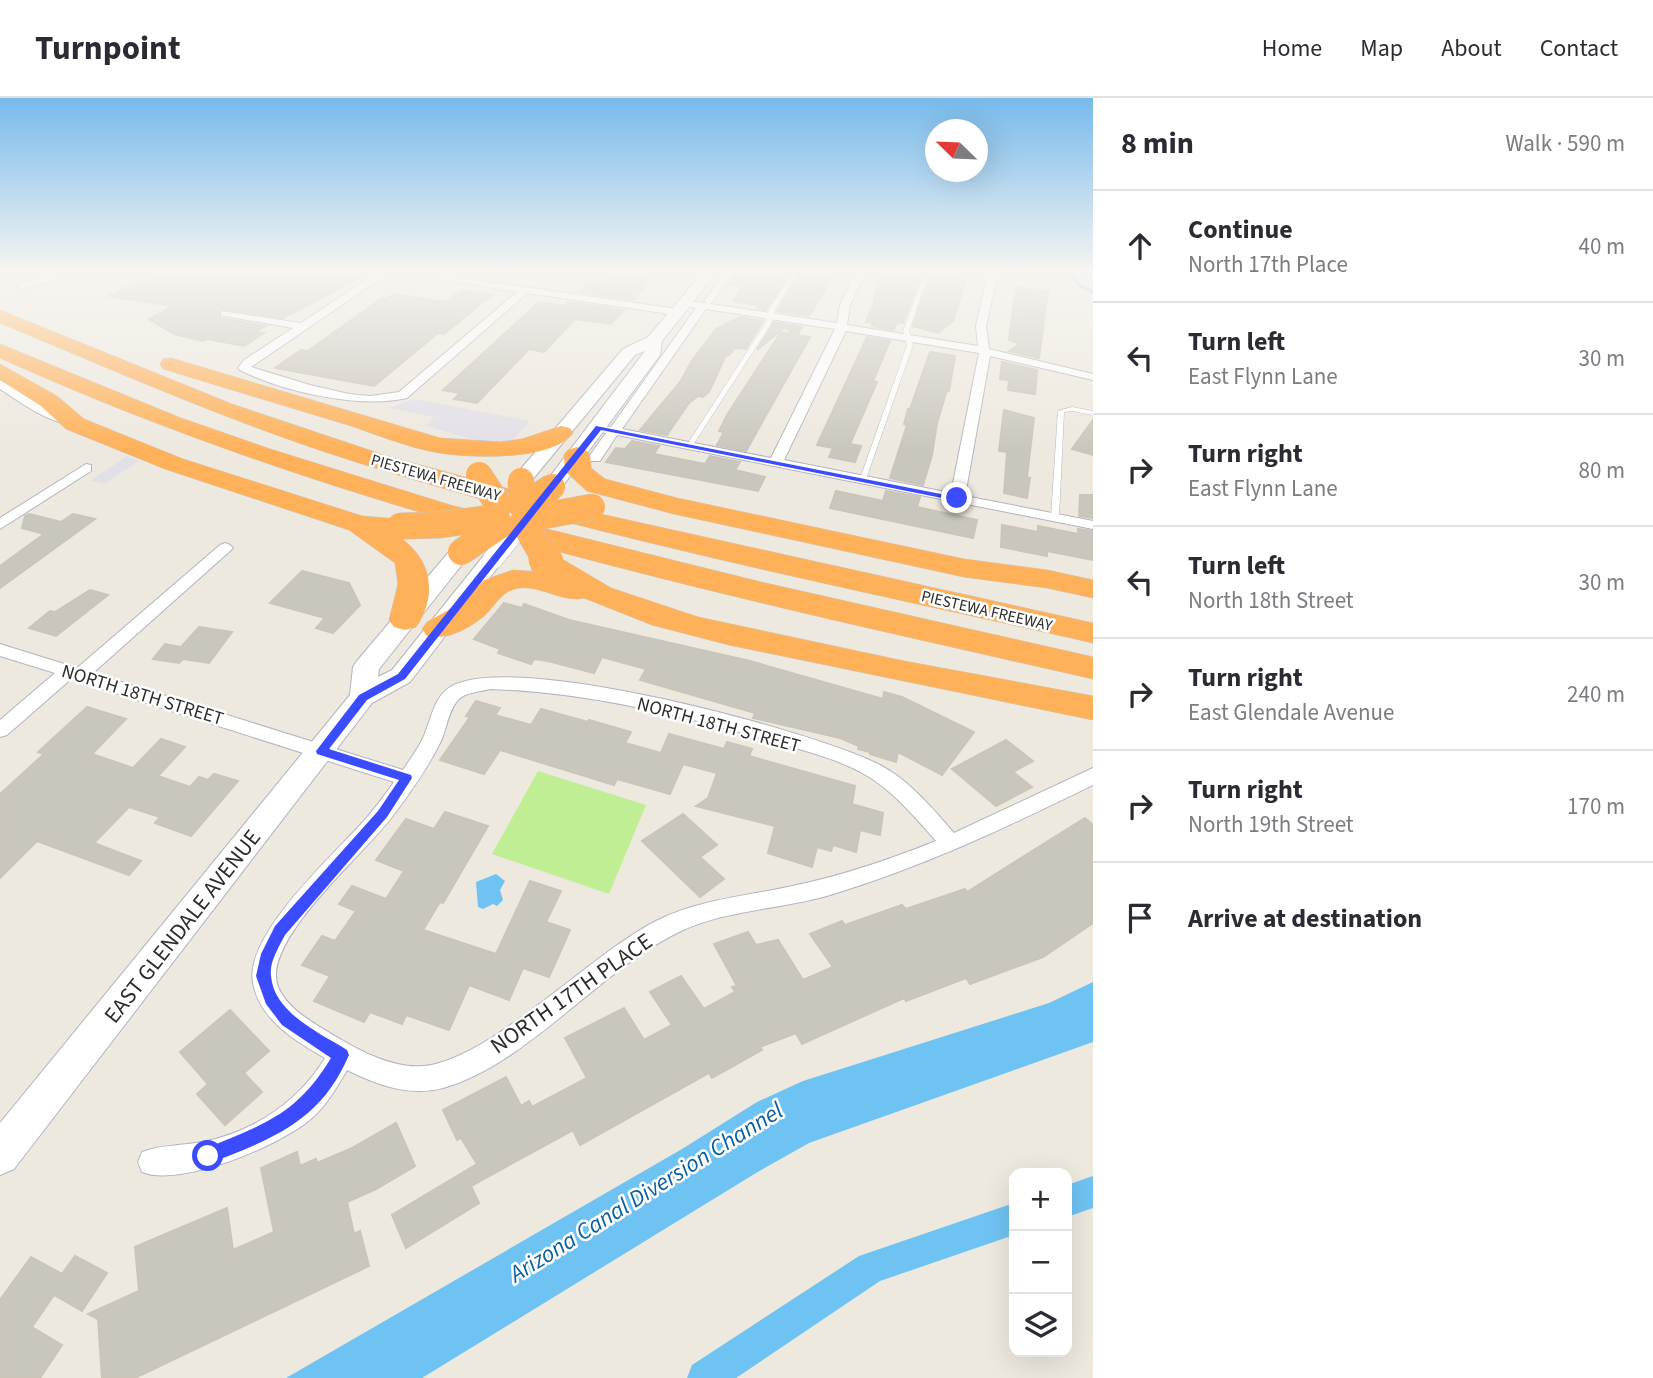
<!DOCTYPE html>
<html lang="en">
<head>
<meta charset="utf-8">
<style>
	body { margin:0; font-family:"Source Sans 3",sans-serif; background:#f2f2f3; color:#2b2b33 }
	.controls { position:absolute; right:21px; bottom:21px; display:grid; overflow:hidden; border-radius:14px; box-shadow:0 7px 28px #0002 }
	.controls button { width:63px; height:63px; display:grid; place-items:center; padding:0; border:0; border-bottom:2px solid #e1e1e2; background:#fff; color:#2b2b33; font:35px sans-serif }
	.compass { position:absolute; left:925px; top:21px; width:63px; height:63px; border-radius:50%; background:#fff; box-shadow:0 7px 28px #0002; rotate:293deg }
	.stop { position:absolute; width:21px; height:21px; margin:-16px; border:5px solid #3b4cff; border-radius:50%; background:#fff }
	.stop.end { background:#3b4cff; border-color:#fff; box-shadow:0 2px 7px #0008 }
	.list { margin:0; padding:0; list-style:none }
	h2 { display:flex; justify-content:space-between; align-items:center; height:91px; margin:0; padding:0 28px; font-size:30px }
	h2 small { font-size:23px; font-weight:400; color:#7c7c81 }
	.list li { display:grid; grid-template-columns:46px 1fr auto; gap:21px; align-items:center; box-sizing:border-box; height:112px; padding:0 28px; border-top:2px solid #e1e1e2 }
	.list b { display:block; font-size:26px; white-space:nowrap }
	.list p { margin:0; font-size:23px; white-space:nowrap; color:#7c7c81 }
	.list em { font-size:23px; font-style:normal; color:#7c7c81 }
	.icon { flex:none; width:38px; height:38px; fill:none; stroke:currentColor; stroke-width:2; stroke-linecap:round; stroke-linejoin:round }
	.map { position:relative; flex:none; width:1093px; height:1280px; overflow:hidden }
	header { display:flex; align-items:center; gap:42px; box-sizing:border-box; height:98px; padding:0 35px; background:#fff; border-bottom:2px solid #e1e1e2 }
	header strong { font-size:33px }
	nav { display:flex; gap:38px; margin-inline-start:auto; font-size:24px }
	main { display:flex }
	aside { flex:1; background:#fff }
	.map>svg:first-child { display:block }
</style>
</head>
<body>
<header>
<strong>Turnpoint</strong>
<nav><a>Home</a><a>Map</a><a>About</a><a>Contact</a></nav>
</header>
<main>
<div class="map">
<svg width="1093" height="1280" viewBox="0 0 1093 1280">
	<rect width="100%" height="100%" fill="#eee9df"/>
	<g fill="#e2dfe7">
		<path d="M415,301l115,22 -19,21 -26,1 -59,-17 8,-9 -45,-9z"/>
		<path d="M127,358l12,5 -35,23 -14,-3z"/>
	</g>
	<path fill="#bfee95" d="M538,673l108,34 -37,89 -117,-40z"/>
	<g fill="#6fc3f3">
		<path d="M496,776l9,7 -5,9 3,10 -6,6 -4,-2 -10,5 -5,-2 -2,-25z"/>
		<path d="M1093,884v60l-284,101 -53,30 -334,205h-136l396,-229 75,-47 46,-21 246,-78z"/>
	</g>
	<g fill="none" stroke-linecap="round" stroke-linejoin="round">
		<path stroke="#6fc3f3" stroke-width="3.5" d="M1069,174l11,14 13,6"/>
		<g fill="#6fc3f3" fill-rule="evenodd">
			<path d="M1093,1078v32l-26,9v-32z"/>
			<path d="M1014,1105v32l-134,46 -144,97h-49l5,-13 167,-109z"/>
		</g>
	</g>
	<g fill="#c9c7bd" stroke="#cac5b8" stroke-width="2">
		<path d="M169,174h155l36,6 -77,40 -64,-9 1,9 46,8 -10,5 8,2 -20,13 -37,-7 -4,2 -29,-7 -25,-15 23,-13 -63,-10 29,-15h14z"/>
		<path d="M619,174l36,2 -22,26 -55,-8 12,-11 18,2z"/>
		<path d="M739,174h52l-25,38 -9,-2 5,-2 -29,-5 10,-14 -14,-2z"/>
		<path d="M801,174h35l-27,44 -32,-5z"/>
		<path d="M878,174h44l-19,51 -6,-1 -3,8 -22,-4 1,-3 -7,-1 8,-20z"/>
		<path d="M931,174h37l-15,49 -15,12 -25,-7z"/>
		<path d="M1016,189l32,4 -9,67 -30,-7 11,-7 -11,-4z"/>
		<path d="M462,192l30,5 -48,39 -6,-1 -64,53 -99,-18 26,-18 7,1 74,-53 4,1 8,-5 52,8z"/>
		<path d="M539,204l25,4 4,-4 56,8 -13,14 -36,-5 -31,33 -15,-3 -52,54 -23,-4 6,-6 -17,-3z"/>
		<path d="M740,219l23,4 -17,28 -11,-1 -6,7h-3l-17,37 -6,5 -5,-1 -9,7 -22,32 -27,-5 41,-49 10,-19 25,-33z"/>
		<path d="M774,224l28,5 -5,8 13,2 -64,114 -29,-6 7,-13 -5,-1 8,-16 54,-83 12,2 -8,-7 -28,23z"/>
		<path d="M867,239l23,4 -17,40 4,1 -27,62 11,2 -6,16 -26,-5 4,-9 -16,-3z"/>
		<path d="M930,254l25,4 -6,35 -2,-1 -10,33 -5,32 -9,30 -33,-7 17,-53 -3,-1 4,-15h2z"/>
		<path d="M1002,264l35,8 -2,24 -27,-4 1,-10 -9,-1z"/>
		<path d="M1004,312l30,8 -7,59 3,1 -3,20 -23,-5 3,-41 -8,-1z"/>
		<path d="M1093,322v35l-21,-6z"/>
		<path d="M632,343l27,5 -5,8 51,10 5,-8 30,6 -5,8 30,7 -7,14 -152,-29 10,-14 9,1z"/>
		<path d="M836,393l47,10 3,-10 34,6 -3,10 60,13 -4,18 -143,-30z"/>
		<path d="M1080,397h13v23l-14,-2z"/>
		<path d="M29,416l32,8 12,-8 22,5 -95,69v-22l44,-32 -22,-6 3,-12z"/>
		<path d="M1002,427l36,7v-6l40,8v-5l15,2v29l-46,-9v5l-46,-9z"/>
		<path d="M302,473l47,12 11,22 -27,28 -17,-5 9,-10 -55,-15z"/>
		<path d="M90,492l18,5 -52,41 -27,-8 21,-17 5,1z"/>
		<path d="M504,505l18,5 2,-4 45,16 181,41 133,38 1,-7 18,5 72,35 -32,43 -44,-23 -2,10 -26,-8v-2l-12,-3 1,-3 -19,-8 -87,-20 2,-5 -115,-33 6,-11 -44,-12 -8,16 -46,-12 -14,-2 -3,5 -33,-11 2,-4 -26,-10z"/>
		<path d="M199,529l33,5 -23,31 -26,-4 -4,4 -26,-4 12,-15 16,3z"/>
		<path d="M476,603l24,7 -5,7 36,10 10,-16 47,13 1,-2 42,12 -6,11 36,10 8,-19 55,15 3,-7 25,7 -3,7 106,30 -3,18 31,9 -3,22 -20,-5 -4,22 -23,-7 -2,6 -14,-4 -5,20 -44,-14 7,-27 -79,-20 12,-8 9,-25 -34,-9 -13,30 -53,-15 -3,6 -114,-35 -16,24 -44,-14 30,-43 -4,-1z"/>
		<path d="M87,609l39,12 -34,35 41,14 28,-29 24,8 -27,29 32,11 9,-10 9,3 6,-6 24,7 -47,55 -36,-13 5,-6 -31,-10 -35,36 47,18 -12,14 -92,-34 -37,37v-84l44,-40 -6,-2z"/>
		<path d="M1006,642l27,21 -20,11 19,15 -36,19 -44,-37z"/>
		<path d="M445,714l43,14 -45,77 -3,-1 -17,28 73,24 34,-73 31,10 -15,31 24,8 -21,47 -26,-9 -14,32 -40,-15 -20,45 -43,-15 -4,9 -32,-12 -6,10 -50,-21 16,-25 -28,-11 20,-29 13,5 21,-30 -17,-7 13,-18 34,13 18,-28 -28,-11 30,-41 28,10z"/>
		<path d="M683,716l34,31 -17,12 24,22 -24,18 -58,-56z"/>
		<path d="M1085,720l8,7v98l-50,34 -73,27 -4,-6 -60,23 -2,-3 -102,46 -6,-11 -36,14 2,3 -50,28 -3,-5 -129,72 -7,-15 -102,56 8,17 -73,45 -14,-33 85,-51 -16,-26 -4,2 -14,-30 63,-33 15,29 8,-5 3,6 55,-29 -22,-40 59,-30 20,32 28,-15 -22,-33 31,-16 23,33 31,-17 -3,-5 5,-1 -23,-42 34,-12 8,13 22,-5 25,40 30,-13 -23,-33 32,-13 3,4 57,-20 4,4 59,-20 2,3z"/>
		<path d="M230,912l39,41 -25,22 18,19 -37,33 -28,-31 11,-10 -28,-32z"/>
		<path d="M396,1025l19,43 -39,23 -29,13 7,32 6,-3 9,35 -234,112h-33l-4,-59 -10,-5 51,-23 -4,-44 92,-39 6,42 41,-18 -13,-64 36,-16 3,14 16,-7 1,4 33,-14z"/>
		<path d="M75,1158l32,17 -25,38 -28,-16 -22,32 30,18 -22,33h-40v-78l31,-43 31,17z"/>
	</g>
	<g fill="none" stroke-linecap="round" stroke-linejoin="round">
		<g stroke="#b2b3c0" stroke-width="1">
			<g id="lane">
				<path d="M794,174h4l-23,37 -4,15 -78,121 -5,1 -1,-1 78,-121 4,-15z"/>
				<path d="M925,174h4l-20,59 4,14 -47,134 -5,1 -1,-1 47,-134 -4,-14z"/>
				<path d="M1078,174h5l10,9v4z"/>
				<path d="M1072,309l21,4v4l-21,-4 -8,1 -5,105 -4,2 -4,-2 7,-106z"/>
			</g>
		</g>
		<g stroke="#b2b3c0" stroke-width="2">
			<g id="street">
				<path d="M56,174h13l-25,12 -22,4 -5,-3z"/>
				<path d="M378,174h12l-139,95 59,18 39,9 21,2 29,-4 118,-100 -122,-20h25l257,37 5,3 -5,3 -150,-22 -120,105c-46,11 -124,-6 -167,-28l-2,-2 6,-8 49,-32 -68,-12 -4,-1v-4l80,12z"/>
				<path d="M726,174h10l-26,32 127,19 3,-18 16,-33h10l-16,33 -3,20 131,21 -2,-20 12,-54h10l-12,54 3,23 104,25v6l-103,-24 -25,140 128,25v8l-476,-94 -17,26h-10l-2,-3 18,-25 -11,-2v-6l16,2 85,-119 -16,-3v-4l27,2 -3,-2zM706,211l129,20 -64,129 -149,-29zM846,233l133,22 -28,140 -167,-33z"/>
				<path d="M0,282l40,24 36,17 -2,3c-21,2 -56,-23 -74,-35z"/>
				<path d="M86,366l5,1v6l-91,58v-11z"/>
				<path d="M225,445l5,2 3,3 -3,3 -137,122 310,97c7,-11 15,-21 20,-32 8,-17 10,-40 27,-51 61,-38 364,44 430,78 30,16 52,43 74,68l139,-65v17c-88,43 -168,81 -263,110 -47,14 -105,15 -149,36 -82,39 -153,133 -238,157 -33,9 -66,-3 -96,-18 -10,17 -20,35 -35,48 -30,27 -132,70 -170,54l-4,-10 4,-10c21,-8 43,-6 65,-11 49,-11 92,-40 118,-83 -30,-17 -65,-38 -72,-75 -9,-47 78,-126 108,-159 12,-13 23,-28 33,-42l-323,-103 -64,56 -7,2v-17l55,-47 -55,-17v-12l77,24 143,-123zM490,591c92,3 182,24 271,49 36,11 78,20 110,40 25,17 45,40 65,63 -45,18 -92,34 -139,44 -48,11 -97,14 -141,36 -67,34 -165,138 -232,145 -31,3 -64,-15 -89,-30 -22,-13 -61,-34 -59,-63 4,-48 86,-117 116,-156 18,-24 36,-49 49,-76 6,-13 7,-30 17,-41 8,-8 21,-8 32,-11z"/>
			</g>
		</g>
		<g stroke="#b2b3c0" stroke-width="2">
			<g id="secondary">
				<path d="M703,174h14l-55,69 -2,14 -101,136h-14l-3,-4 103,-136 -10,4 -107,130h-14l-3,-4 3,-4 109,-128 25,-12z"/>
				<path d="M461,447l8,2 3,5 -93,117 -1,8 14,-7 93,-116h16l3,5 -94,123 -38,21 -358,466 -14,6v-52l350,-428 3,-28 4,-6 96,-114z"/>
			</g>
		</g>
		<g stroke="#c8c8c8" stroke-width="1">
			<g id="highway">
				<path d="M0,212l232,94 155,52 218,59 488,108v20c-242,-55 -487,-103 -724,-177 -127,-39 -247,-92 -369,-143z"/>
				<path d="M0,246l181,74 89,31 180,56 311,77 332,75v22c-370,-84 -746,-164 -1093,-321z"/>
				<path d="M171,260l269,80 60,4 22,-3 39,-13 9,2 3,5c-19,28 -103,25 -133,20 -31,-5 -62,-18 -92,-28 -62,-19 -123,-37 -185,-56l-3,-5 3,-5z"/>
				<path d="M0,266l57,32 27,23 99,40 179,57 48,4 4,6 -4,6 -15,2c35,22 45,58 21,93l-11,3 -11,-3 -5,-7 9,-36 -3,-21 -46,-33 -184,-61 -99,-40 -25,-23 -41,-26z"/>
				<path d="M577,349l9,3 4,5 1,13 14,11 72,19 287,61 83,11 46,10v18l-46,-10 -83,-11 -290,-63 -87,-23 -22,-20 -1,-16 4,-5z"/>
				<path d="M547,455l10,3 54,32 87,29 206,44 189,35v24l-364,-75 -77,-20 -68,-27c-24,6 -50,-19 -75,-7 -9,5 -16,16 -23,23 -15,14 -40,27 -59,22l-5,-7 5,-7 34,-19 23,-23 29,-10 28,2 -9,-10 5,-6z"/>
			</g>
		</g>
		<use href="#lane" fill="#fff" fill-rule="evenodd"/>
		<use href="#street" fill="#fff" fill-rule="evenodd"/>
		<use href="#secondary" fill="#fff" fill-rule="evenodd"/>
		<use href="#highway" fill="#ffb159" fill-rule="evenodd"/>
		<g stroke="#b2b3c0" stroke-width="21" stroke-linecap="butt">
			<path id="secondary-bridge" d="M493,461l30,-37"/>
		</g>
		<g stroke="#c8c8c8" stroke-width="27" stroke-linecap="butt">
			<g id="highway-bridge-far1">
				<path d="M479,377l20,31"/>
				<path d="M521,383l1,25 30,-19"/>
				<path d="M526,421l66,-12"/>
				<path d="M523,424l23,39"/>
				<path d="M400,428l40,-1 50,-7"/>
				<path d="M461,454l40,-27"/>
			</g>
		</g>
		<g stroke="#c8c8c8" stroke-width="35" stroke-linecap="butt">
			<path id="highway-bridge" d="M545,461l2,3"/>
		</g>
		<use href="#secondary-bridge" stroke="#fff" stroke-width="20"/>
		<use href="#highway-bridge-far1" stroke="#ffb159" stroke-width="26"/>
		<use href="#highway-bridge" stroke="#ffb159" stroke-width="33"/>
	</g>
	<linearGradient id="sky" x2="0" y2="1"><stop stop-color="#77baec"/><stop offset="0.49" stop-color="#f7f5f1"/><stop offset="1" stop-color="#f7f5f1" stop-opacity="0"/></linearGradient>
	<rect width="1093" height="353" fill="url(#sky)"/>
	<path fill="#3b4cff" d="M596,328l365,72 -4,3 -356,-71 -196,249 -38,21 -38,49 82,26 1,3 -25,39 -102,118c-6,12 -16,27 -14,41 3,37 49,57 76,74l2,5c-29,68 -78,84 -141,109l-6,-3 -3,-5 3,-6c61,-26 93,-33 129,-92l-49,-33 -16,-21 -10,-28 5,-22 14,-28 103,-115 21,-31 -82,-26 -1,-3 43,-56 39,-21z"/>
	<g text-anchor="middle" stroke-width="5" stroke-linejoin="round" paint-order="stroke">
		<g font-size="16" fill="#2c2c2c" stroke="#fff">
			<text transform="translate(436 379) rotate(16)" y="6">PIESTEWA FREEWAY</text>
			<text transform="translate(987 512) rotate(13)" y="6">PIESTEWA FREEWAY</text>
		</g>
		<g font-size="19" fill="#2c2c2c" stroke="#fff">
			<text transform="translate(143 596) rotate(17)" y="7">NORTH 18TH STREET</text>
			<text transform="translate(719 626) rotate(15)" y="7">NORTH 18TH STREET</text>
		</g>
		<g font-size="23" fill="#2c2c2c" stroke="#fff">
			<text transform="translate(182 828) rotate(-52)" y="8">EAST GLENDALE AVENUE</text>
			<text transform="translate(571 895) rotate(-35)" y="8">NORTH 17TH PLACE</text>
		</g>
		<g font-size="24" font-style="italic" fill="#095fa4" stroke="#fff">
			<text transform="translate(646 1094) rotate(-32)" y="8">Arizona Canal Diversion Channel</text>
		</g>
	</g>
</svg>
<div class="controls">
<button>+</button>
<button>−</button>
<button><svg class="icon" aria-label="layers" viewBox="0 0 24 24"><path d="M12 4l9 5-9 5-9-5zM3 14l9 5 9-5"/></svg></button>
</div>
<svg class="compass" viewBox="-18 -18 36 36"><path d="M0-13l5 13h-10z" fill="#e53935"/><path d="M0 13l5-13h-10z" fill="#7c7c81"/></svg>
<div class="stop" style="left:208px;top:1058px"></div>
<div class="stop end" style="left:957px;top:400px"></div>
</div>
<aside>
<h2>8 min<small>Walk · 590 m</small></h2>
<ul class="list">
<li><svg class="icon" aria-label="ahead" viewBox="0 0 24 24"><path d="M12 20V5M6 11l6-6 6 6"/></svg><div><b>Continue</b><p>North 17th Place</p></div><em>40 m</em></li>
<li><svg class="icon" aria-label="left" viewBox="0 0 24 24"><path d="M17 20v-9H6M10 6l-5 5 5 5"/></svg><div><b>Turn left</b><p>East Flynn Lane</p></div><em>30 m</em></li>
<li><svg class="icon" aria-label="right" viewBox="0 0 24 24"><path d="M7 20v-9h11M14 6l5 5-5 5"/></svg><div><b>Turn right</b><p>East Flynn Lane</p></div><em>80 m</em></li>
<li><svg class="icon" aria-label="left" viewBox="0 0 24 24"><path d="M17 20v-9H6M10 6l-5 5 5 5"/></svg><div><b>Turn left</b><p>North 18th Street</p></div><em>30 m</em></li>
<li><svg class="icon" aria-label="right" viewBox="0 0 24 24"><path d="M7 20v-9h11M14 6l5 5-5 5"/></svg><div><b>Turn right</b><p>East Glendale Avenue</p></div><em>240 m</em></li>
<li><svg class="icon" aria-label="right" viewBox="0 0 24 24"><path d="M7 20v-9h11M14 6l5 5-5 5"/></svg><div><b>Turn right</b><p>North 19th Street</p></div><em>170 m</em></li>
<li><svg class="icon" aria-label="arrive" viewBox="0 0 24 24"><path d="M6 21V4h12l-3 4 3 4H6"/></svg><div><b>Arrive at destination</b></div></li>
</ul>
</aside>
</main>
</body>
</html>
